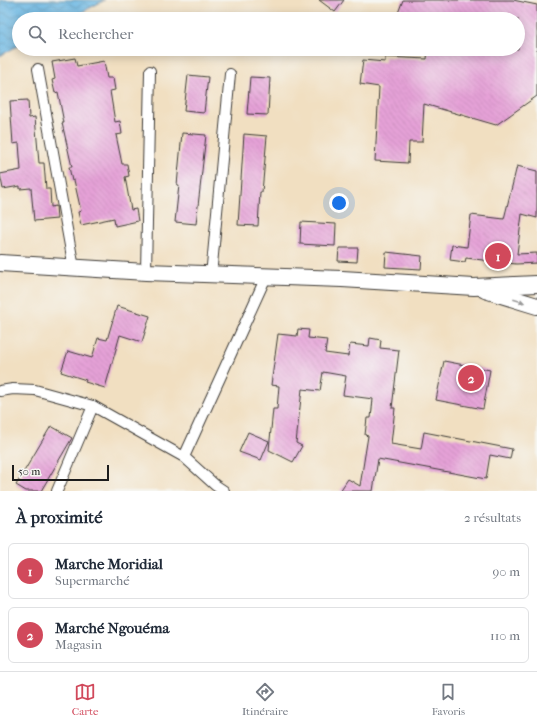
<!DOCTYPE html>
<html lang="fr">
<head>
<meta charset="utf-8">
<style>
	body { margin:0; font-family:"IM FELL French Canon",serif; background:#f6f6f7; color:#1f2937 }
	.scale { position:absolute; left:12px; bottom:10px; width:97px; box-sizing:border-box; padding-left:4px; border:2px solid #1c1c1c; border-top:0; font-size:11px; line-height:14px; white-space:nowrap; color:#1c1c1c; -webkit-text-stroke:3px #f6f6f2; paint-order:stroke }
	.you { position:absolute; left:339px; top:203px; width:14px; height:14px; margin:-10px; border:3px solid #fff; border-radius:50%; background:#1a73e8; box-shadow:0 0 0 6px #1a73e833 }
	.badge { display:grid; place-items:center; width:26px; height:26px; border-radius:50%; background:#d1495b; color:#fff; font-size:13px; font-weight:700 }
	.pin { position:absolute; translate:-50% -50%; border:2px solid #fff; box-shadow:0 1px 4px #0006 }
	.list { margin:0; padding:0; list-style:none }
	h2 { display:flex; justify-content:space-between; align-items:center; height:52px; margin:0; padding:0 16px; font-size:17px }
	h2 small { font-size:13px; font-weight:400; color:#747a83 }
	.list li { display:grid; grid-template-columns:26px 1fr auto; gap:12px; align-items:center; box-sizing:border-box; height:56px; margin:0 8px 8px; padding:0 8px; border:1px solid #e0e1e3; border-radius:6px }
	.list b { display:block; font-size:15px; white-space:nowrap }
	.list p { margin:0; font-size:13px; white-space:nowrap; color:#747a83 }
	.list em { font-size:13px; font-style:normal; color:#747a83 }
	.icon { flex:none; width:22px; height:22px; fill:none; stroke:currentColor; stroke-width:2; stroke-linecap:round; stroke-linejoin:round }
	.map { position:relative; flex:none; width:537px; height:491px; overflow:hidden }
	.search { position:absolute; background:#fff; box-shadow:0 2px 10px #0003; left:12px; right:12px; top:12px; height:44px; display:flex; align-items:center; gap:10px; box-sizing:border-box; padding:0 14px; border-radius:22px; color:#747a83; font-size:15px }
	.sheet { height:180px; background:#fff }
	nav { display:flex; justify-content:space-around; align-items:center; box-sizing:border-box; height:56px; border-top:1px solid #e0e1e3; background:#fff; font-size:11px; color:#747a83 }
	nav a { display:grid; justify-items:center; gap:2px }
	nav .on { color:#d1495b }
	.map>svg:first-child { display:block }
</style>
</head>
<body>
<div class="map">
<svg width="537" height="491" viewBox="0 0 537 491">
	<defs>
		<pattern id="water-waves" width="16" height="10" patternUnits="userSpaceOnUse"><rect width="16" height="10" fill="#69b6e2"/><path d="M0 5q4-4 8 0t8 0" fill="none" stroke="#5693b6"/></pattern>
		<pattern id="building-back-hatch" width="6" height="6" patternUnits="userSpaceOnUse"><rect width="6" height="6" fill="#e5a1d7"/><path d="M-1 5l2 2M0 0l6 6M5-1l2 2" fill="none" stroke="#c48ab8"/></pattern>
	</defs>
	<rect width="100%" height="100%" fill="#f6f6f2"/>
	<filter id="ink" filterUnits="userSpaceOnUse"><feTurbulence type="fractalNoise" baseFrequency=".025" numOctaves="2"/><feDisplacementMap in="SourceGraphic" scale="8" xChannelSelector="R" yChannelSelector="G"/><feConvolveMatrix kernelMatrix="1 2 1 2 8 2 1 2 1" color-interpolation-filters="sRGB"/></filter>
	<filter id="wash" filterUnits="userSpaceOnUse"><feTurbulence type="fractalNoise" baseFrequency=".012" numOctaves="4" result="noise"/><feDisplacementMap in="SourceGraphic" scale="16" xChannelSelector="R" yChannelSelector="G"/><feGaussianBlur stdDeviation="0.9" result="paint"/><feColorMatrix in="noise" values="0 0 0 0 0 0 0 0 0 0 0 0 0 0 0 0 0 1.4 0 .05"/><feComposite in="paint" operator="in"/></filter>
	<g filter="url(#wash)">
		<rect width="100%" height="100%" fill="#f1dfc1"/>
		<path fill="url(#water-waves)" stroke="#42697f" d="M0,0h105l-36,19h-50v26l-19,11z"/>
		<g id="blocks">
			<g fill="url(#building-back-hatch)">
				<path d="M319,0h25l-9,12z"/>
				<path d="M403,0h110l24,5v91l-41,29 -72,-21 -2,38h-13l-1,21 -33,-2 4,-74 -19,-3 3,-24 22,2v-5l42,2 1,-10h90v-30h-105l-15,-6z"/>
				<path d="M75,58l2,8 27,-5 3,17h6l2,12 -5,1 5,31 5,-1 2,13 -6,1 6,29h5l2,12 -4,1 6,33 5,-1 2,12 -23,5 -1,-8 -33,7 -3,-13 3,-1 -7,-31 -2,1 -3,-14h3l-10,-44h2l-6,-31 -3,1 -3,-13 3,-1 -3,-17z"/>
				<path d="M188,75l20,2 -4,36 -20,-2z"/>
				<path d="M250,77l20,1 -2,37 -21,-1z"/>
				<path d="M28,100l1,18 6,-1 4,46h5l2,26h4l1,18 5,-1 1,13 -23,2 -3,-33 -11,1v-3l-17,3 -3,-15 21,-4 -2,-27 -6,1 -3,-43z"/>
				<path d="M182,133l24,2 -10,89 -21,-2 4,-37h-2z"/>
				<path d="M244,134l23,2 -5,56h-2l-2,34 -20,-1z"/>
				<path d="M517,166l20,5v47l-15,-4 -5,40 20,-1v10l-21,1 -50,-6 -1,4 -15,-2 2,-15 15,2 4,-32 33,4z"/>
				<path d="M301,222l35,2 -1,22 -35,-2z"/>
				<path d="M339,248h19l-1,14 -19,-1z"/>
				<path d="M386,252l36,4 -1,13 -36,-2z"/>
				<path d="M117,306l33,10 -8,26 -22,-7 -15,53 -20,-6 1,-2 -25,-8 7,-21 24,7 6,-20 9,2z"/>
				<path d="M298,329l11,1 -1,8 19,2 -2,13 23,3 2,-12 19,2 1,-8 11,2 -1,8 19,2 -7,58h3l-4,36 30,5 3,-17 88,17 -2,10 -20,-4 -4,24 -108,-20 -5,32h-33l8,-12 12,7 8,-50 -3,-1 2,-17h4l2,-19 -30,-4 3,-19 -23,-4 -3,19 -18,-2 -6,54 6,3 -9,16 -24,-12 4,-41h4l2,-23 -8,-1 7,-51 19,2z"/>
				<path d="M444,361l46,9 -7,39 -47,-9z"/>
				<path d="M51,426l21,12 -31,53h-15l-10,-6z"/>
				<path d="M248,432l21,9 -8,19 -22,-8z"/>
			</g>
		</g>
	</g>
	<g filter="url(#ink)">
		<use href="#blocks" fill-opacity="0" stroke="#3c3935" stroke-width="1"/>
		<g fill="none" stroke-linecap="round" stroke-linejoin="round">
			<g stroke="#3c3935" stroke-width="12">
				<g id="minor">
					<path d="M38,69l36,199"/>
					<path d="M146,272l4,-201"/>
					<path d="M211,276l19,-202"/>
					<path d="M0,391l13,-2 22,1 58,16 91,51 31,28 9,6"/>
					<path d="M184,457l82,-180"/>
					<path d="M57,491l36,-85"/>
				</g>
			</g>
			<g stroke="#3c3935" stroke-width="18">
				<g id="primary">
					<path d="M0,263l146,9 196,7 132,8 63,-3"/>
					<path d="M485,290l52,16"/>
				</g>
			</g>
			<use href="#minor" stroke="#fff" stroke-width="10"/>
			<use href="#primary" stroke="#fff" stroke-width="16"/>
		</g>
		<defs><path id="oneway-solid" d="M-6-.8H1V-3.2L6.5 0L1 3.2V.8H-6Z"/></defs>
		<use fill="#999" href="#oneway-solid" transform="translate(519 301) rotate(17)"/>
	</g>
</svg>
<div class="scale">50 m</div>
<div class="you"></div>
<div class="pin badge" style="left:498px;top:256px">1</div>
<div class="pin badge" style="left:471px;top:378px">2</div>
<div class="search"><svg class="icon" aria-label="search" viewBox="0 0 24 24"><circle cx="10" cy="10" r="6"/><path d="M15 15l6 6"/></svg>Rechercher</div>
</div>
<section class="sheet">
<h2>À proximité<small>2 résultats</small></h2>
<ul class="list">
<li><span class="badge">1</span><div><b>Marche Moridial</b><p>Supermarché</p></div><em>90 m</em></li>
<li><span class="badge">2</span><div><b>Marché Ngouéma</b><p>Magasin</p></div><em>110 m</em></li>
</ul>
</section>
<nav>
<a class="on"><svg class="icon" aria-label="map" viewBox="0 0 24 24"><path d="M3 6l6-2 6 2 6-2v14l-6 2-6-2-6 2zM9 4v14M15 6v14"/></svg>Carte</a>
<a><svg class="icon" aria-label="directions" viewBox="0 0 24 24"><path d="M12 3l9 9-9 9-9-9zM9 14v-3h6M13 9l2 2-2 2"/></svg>Itinéraire</a>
<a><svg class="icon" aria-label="saved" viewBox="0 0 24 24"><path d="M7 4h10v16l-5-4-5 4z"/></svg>Favoris</a>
</nav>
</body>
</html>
